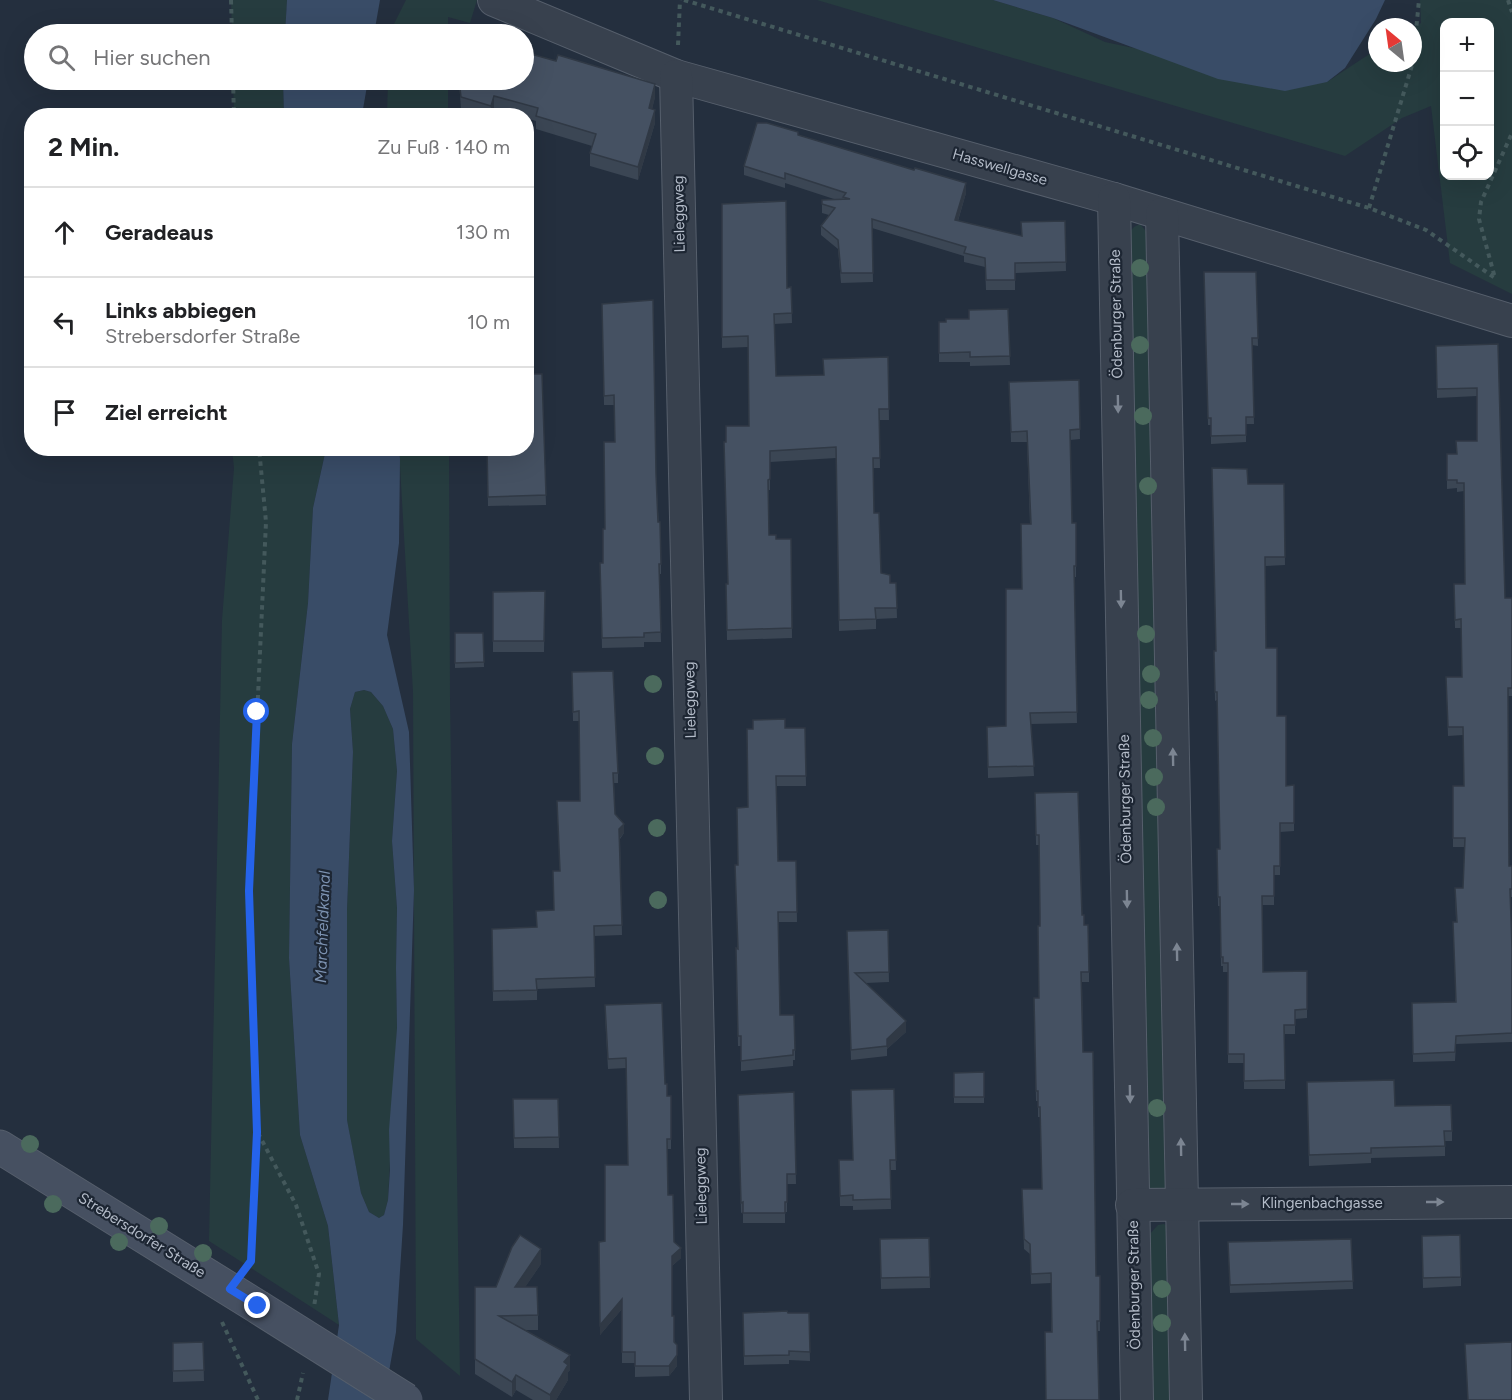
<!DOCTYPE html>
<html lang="de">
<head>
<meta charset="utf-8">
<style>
	body { margin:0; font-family:Figtree,sans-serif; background:#f2f2f2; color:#202124 }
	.controls { position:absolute; right:18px; top:18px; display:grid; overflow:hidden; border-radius:12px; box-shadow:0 6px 24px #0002 }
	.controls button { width:54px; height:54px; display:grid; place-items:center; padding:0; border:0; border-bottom:2px solid #e0e0e0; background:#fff; color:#202124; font:30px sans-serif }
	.compass { position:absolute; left:1368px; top:18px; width:54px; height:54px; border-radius:50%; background:#fff; box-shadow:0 6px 24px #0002; rotate:331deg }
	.stop { position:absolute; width:18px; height:18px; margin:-14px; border:4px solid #2563eb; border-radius:50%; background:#fff }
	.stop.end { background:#2563eb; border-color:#fff; box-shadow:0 2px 6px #0008 }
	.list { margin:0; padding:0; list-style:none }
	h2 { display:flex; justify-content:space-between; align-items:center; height:78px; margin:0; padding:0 24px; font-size:26px }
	h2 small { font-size:20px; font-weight:400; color:#757577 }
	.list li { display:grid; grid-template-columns:39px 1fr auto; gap:18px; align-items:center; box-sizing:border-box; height:90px; padding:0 24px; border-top:2px solid #e0e0e0 }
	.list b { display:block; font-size:22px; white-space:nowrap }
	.list p { margin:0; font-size:20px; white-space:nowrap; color:#757577 }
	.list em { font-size:20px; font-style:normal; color:#757577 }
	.icon { flex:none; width:33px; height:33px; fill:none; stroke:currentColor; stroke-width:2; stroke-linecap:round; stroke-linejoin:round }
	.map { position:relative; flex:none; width:1512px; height:1400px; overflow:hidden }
	.search { position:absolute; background:#fff; box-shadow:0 6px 24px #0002; left:24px; top:24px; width:510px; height:66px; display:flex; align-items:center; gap:15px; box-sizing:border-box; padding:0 21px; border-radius:33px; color:#757577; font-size:22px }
	.panel { position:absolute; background:#fff; box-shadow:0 6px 24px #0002; left:24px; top:108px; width:510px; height:348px; border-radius:24px }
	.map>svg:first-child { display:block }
</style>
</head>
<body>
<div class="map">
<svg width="1512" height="1400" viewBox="0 0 1512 1400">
	<rect width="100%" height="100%" fill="#242f3e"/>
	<g fill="#263c3f" fill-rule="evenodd">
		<path d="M231,0h56l-2,34h-53z"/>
		<path d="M406,0h71l-7,23 -22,-6v17h-59z"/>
		<path d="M817,0h176l60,18 52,24 33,7 189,33 50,-33v14h36v-35l8,-5 -1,-23h92v294l-62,-31 -19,-157 -29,12 -57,38zM1444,22h46v154h-46z"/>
		<path d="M233,80h50l1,35h-50z"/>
		<path d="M388,80h60v35h-61z"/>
		<path d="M1140,224l9,11 18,956h-18l-3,-42 -19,-914 7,-8z"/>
		<path d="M232,449h72l4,6 6,-6h12l-13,59 -5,95 -16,141 -3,214 11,177 28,91 11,99 -130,-84 13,-621 12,-152z"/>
		<path d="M399,449h50l1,249 10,678 -44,-37 -3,-647z"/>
		<path d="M364,690l7,2 12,14 10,23 4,42 -5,70 5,67 -1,60 1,60 -9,172 -4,15 -5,3 -10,-6 -8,-19 -14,-72v-211l6,-158 -3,-43 5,-17z"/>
		<path d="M1164,1224l8,6 5,170h-25l-3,-165 9,-10z"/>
	</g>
	<g fill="#394c67" fill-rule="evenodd">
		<path d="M287,0h93l-6,34h-89z"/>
		<path d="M993,0h392l-9,19 -31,49 -18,14 -42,9 -67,-12 -165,-61z"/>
		<path d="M283,80h85l-6,35h-78z"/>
		<path d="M326,449h73l1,10 -1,84 -12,92 22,97 5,158 -11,335 -7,107 -12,68h-56l11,-75 -11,-99 -28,-91 -11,-177 3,-214 16,-141 5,-95zM364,690l7,2 12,14 10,23 4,42 -5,70 5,67 -1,60 1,60 -8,102 1,40 -2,30 -4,15 -5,3 -10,-6 -8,-19 -14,-73v-210l6,-158 -3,-43 5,-17z"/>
	</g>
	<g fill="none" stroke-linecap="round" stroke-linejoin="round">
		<g stroke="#565f6c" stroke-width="34">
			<g id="street">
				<path d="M494,0l182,76 438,123 398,122"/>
				<path d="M676,76l30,1324"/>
				<path d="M1114,199l23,1201"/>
				<path d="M1162,214l24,1186"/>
				<path d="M1132,1205l380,-3"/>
			</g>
		</g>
		<g stroke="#565f6c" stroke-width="35">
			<path id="secondary" d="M0,1147l258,160"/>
		</g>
		<g stroke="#44595c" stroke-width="4" stroke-dasharray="4.5 4.5" stroke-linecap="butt">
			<path d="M231,0l1,34"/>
			<path d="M684,0l685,208 57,22 69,48 -16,-59 2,-17 31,-69"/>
			<path d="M1508,0l4,12"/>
			<path d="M678,45l2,-45"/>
			<path d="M233,80l1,36"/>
			<path d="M1369,208l44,-146 6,-62"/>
			<path d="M258,1133l38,72 23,69 -5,33"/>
			<path d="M248,1265l3,-4 6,-129 -8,-241 17,-369 -7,-74"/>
			<path d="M222,1322l36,78"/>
			<path d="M297,1400l6,-27"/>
		</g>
		<use href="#street" stroke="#38414e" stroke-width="32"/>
		<use href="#secondary" stroke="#465061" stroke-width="33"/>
		<g stroke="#565f6c" stroke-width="35" stroke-linecap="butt">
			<path id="secondary-bridge" d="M258,1307l148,93"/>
		</g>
		<use href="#secondary-bridge" stroke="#465061" stroke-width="33"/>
	</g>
	<g fill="#4b6a5d">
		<circle cx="1140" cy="268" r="9"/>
		<circle cx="1140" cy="345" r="9"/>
		<circle cx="1143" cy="416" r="9"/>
		<circle cx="1148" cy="486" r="9"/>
		<circle cx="1146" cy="634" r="9"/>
		<circle cx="1151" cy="674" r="9"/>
		<circle cx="653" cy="684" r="9"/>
		<circle cx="1149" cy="700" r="9"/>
		<circle cx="1153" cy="738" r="9"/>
		<circle cx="655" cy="756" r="9"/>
		<circle cx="1154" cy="777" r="9"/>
		<circle cx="1156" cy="807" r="9"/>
		<circle cx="657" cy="828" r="9"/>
		<circle cx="658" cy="900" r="9"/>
		<circle cx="1157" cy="1108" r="9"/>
		<circle cx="30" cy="1144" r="9"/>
		<circle cx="53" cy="1204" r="9"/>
		<circle cx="159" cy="1226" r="9"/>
		<circle cx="119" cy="1242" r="9"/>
		<circle cx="203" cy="1253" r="9"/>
		<circle cx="1162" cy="1289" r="9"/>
		<circle cx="1162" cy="1323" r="9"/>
	</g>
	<g fill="#3b4654">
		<path d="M459,80h65l131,17 -3,12 3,14 -17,57 -48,-14v-13l2,-7 -56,-17v-8l-10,-3v-2h-9l-23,-7 -2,7h-13l-18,-6z"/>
		<path d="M798,135l168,58 -8,28 63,15 44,-15 1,50 -51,2v17h-29l-1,-23 -21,-5v-6l-92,-28 1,54 -32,1 -3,-34 -17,-14v-9l8,-11 -7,-2v-9l15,-4 -52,-17v5l-41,-13v-9z"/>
		<path d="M722,204l65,84 4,-1 1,36 -18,1 2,52 47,-1 65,-18 1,63h-10l1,48h-7l1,45 7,60 9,10h6l1,35 -21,1v10l-37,2 -3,-173 -66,4v28h-2l1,45 7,4h15l1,99 -65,2 -1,-56h2l-2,-142 23,-16 -1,-79 -26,1z"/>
		<path d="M1204,272h52l2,74 -6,-1 2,79h-8v18l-35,2v-19h-3z"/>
		<path d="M602,304l54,170 5,90v10h-2l2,68h-17v5l-42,1 -2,-85h3l2,-34 10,-87 -1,-37h-10z"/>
		<path d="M1008,309l2,56 -40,1v-4h-31v-40h7l23,-3z"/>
		<path d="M1498,344l7,254h7v98h-4l1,170h3v31h-2l2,51v94l-56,2 -1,17 -42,1 -1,-59 43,-1 1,-80 -1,-34h8l2,-41h-12v-61h11l-1,-51 -15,1 -2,-59h16l-1,-49h-6l-1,-44h11l-1,-93 -7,1v-4l-10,1v-35h9l21,-13v-45l-40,2 -1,-52z"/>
		<path d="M542,374l4,131 -58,1 -1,-58z"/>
		<path d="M1079,380l1,59 -10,1 2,83h4v54h-2l3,146 -46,1 3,52 -46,2 -1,-51 19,-1 16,-137 8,-65 -3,-82h-16l-2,-60z"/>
		<path d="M1248,484h36l1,81 -20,1 1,82 11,68 9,70 8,-1v46l-14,1v43h-6v30h-12l1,67 44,-1v47l-12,1v15h-10v55h-41v-26h-16v-91h-5v-6h-2l-1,-60h-2l-1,-57h3l-3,-149 -2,1 -1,-50h2z"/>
		<path d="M545,591l-1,61h-51v-60z"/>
		<path d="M455,633h28l1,34 -29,1z"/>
		<path d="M572,672l46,101v10h-4l1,31 9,19 -4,6 2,96 -28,1 1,51 -58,2v11l-44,1 -1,-72 44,-2 18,-17 26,-109 -1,-80h-6z"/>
		<path d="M785,728h20l1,58h-30l2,75h18l1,61h-19l2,93 15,35v10h-2v6l-52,5v-25h-3l-2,-87 1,-10 1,-84z"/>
		<path d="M1035,793l47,122 2,10 5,47v10h-7l1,70 13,224h4v55l-49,1v-49l-20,1 -1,-30 -6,-5 -2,-60h20l-2,-72h-2v-16h-2l-2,-93 5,-10 1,-72 -1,-81h-3z"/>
		<path d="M888,930l1,52 -23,1 40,49 -19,17v7l-36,4 -4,-129z"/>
		<path d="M605,1015l60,69 2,12h4v53h-4l1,46 6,47 7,16 -9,8v50l5,50 -8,10 -34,1v-14h-13v-54l-22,26 -1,-93 6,-1 23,-76 -2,-97 -18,1z"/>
		<path d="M984,1072v31h-30v-30z"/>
		<path d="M1307,1082l88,24 57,25v10h-7v15l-74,2v5l-62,3z"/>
		<path d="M894,1089l2,81h-6l1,39 -38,1v-4h-13l-1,-46h14z"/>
		<path d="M794,1092l2,92h-9v28h-2v11h-42v-11l-2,1 -3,-118z"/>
		<path d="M513,1099h45l1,49h-45z"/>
		<path d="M929,1238l1,50 -49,1 -1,-50z"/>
		<path d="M1351,1239l2,50 -123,4 -2,-51z"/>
		<path d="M1422,1246l39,31v9l-38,2z"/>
		<path d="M541,1264l-16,23 13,28v15h-14l46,40 -2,2v8l-12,20h-23l-17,-10 -4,7 -37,-23v-87h21z"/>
		<path d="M743,1313h66l1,48 -21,-1v4l-45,1z"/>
		<path d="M203,1342l1,39 -31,1v-39z"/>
	</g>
	<g fill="#303945">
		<path d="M655,84v13l-6,24v-13z"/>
		<path d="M494,96v13l-2,7h-1v-10z"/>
		<path d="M655,110v13l-17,57v-13z"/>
		<path d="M966,183v10l-11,37v-10z"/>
		<path d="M624,824v9l-5,6v-10z"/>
		<path d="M906,1021v11l-19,17v-10z"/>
		<path d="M681,1248v10l-9,8v-10z"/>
		<path d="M541,1249v15l-26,38v-15z"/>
		<path d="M622,1299v10l-22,26v-10z"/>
		<path d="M570,1355v15l-2,2v8l-12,20h-6v-5l14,-33z"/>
		<path d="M677,1355v11l-8,10v-10z"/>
		<path d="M516,1375v15l-4,7v-15z"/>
	</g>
	<g fill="#455162" stroke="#303945" stroke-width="1.5">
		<path d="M524,52l32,9 2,-6 97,29 -6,24 6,2 -17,57 -48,-14 6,-19 -60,-18 2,-8 -44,-12 -3,10 -30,-9 -2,-17h65z"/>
		<path d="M757,123h10l31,9v3l116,35 1,-2 51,15 -11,37 67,16 -1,-14 44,-1 1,41 -51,1v17h-29l-1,-22 -21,-5 2,-6 -94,-28 1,54h-32l-3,-33 -17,-14 14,-18 -13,-4v-4l28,-1 -7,-2 3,-4 -61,-20v6l-41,-13z"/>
		<path d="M786,201l1,87 4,-1 1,26 -18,1 2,62 48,-1 -1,-16 65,-2 1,52h-10l1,49h-7l1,55h5l2,60 9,2v8h6l1,25h-22l1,11 -37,1 -3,-173 -66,4v28l-2,1 1,55h7v4h15l1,89 -65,2 -1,-46h2l-4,-142h2v-16h23l-1,-90 -26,1v-133z"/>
		<path d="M1204,272h52l2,66h-6l2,79h-8v18l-35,1v-18h-3z"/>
		<path d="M653,300l3,174 2,48h2l1,42h-2l2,68 -17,1v4l-42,1 -2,-75h3v-34h2l-1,-87h11l-1,-47 -10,1 -2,-92z"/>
		<path d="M1008,309l2,47 -40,1v-5l-31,1v-31h7v-3h23v-9z"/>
		<path d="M1498,344l7,254h7v90h-4l1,178h3v23h-2l2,59v85l-56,3 -1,16 -42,2 -1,-51 44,-1 -3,-80h4l-2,-34h8l2,-50h-12v-52h11l-1,-59h-15l-2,-50h16l-1,-58 -6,1 -1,-36h11l-1,-101h-7v-3h-10v-26h10l-1,-13h21v-53l-40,1 -1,-43z"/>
		<path d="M526,374h16l4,121 -58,2 -1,-49h39z"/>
		<path d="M1079,380l1,49 -10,1 2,93h4v43h-2l3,146 -47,1 4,53 -46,1 -1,-40 19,-1v-137h16l-1,-65h10l-4,-93 -16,1 -2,-50z"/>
		<path d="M1212,468l35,1 1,15h36l1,73h-20l1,91h11v68h9v70l8,-1v38h-14v43h-6v30h-12l1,76 44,-1v38l-12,1v15h-11l1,55 -41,1v-27h-16v-91h-5v-6h-2l-1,-60h-2l-1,-48h3l-3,-157h-2l-1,-41h2z"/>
		<path d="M545,591l-1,50h-51v-49z"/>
		<path d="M455,633h28l1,29 -29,1z"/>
		<path d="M613,671l5,102h-5l2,41 9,10 -5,5 3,96 -28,1 1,51 -59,2 1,11 -44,1 -1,-62 45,-2 -1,-16 18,-1 -1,-39h7l-3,-70h23l-1,-90 -6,1 -1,-40z"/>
		<path d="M785,719v9h20l1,48h-30l2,85h18l1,51h-19l2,103h14l1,35h-2v5l-52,6v-25h-3l-2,-88 2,1 -3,-84h3l-1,-57 11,-1 -1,-78h6v-9z"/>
		<path d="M1078,792l4,123h2v10h4l1,47h-8l2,80h10l3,224h4v45h-3l2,79h-53l-1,-68h7l-1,-59 -20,1 -1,-30 -6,-5 -2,-50h20l-2,-82h-2v-16h-2l-2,-93h5l-1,-72h2v-10l-1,-81h-3l-1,-42z"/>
		<path d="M888,930l1,42 -34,1 51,48 -19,18v7l-36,4 -4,-119z"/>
		<path d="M662,1003l3,81h2v12h4v43h-4l1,56h5l1,47 7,6 -9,8v60h2v26l3,3v10l-8,11h-34v-14h-13v-53l-22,26 -1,-83 6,-1v-76h23l-2,-107 -18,1 -3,-54z"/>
		<path d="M984,1072v25h-30v-24z"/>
		<path d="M1394,1080l1,26 56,-1 1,26h-8l1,15 -74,2v5l-62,2 -2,-73z"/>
		<path d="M894,1089l2,71h-6l1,39 -38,1v-5l-13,1 -1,-36h14l-2,-70z"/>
		<path d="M794,1092l2,82h-9v28h-2v11h-42v-11l-2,1 -3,-108z"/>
		<path d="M513,1099h45l1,38 -45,1z"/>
		<path d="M520,1235l21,14 -26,38h22l1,28 -39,1 71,39 -6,7 4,3 -18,30 -34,-20 -4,7 -37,-23v-72h21l16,-40z"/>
		<path d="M1460,1235l1,42 -38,1 -1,-42z"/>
		<path d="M929,1238l1,39 -49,1 -1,-39z"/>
		<path d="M1351,1239l2,42 -123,4 -2,-43z"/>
		<path d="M787,1311l1,2h21l1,39 -21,-1v4l-45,1 -1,-43z"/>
		<path d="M203,1342l1,28 -31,1v-28z"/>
		<path d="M1512,1342v58h-44l-3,-56z"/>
	</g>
	<defs><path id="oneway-solid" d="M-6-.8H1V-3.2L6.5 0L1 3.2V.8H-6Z" transform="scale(1.5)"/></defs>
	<g fill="#7c8592">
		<use href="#oneway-solid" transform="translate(1118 404) rotate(89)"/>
		<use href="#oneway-solid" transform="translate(1121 599) rotate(89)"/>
		<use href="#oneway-solid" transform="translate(1173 757) rotate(-91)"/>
		<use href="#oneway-solid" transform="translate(1127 899) rotate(89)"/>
		<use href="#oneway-solid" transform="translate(1177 952) rotate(-91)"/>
		<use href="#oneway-solid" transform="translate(1130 1094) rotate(89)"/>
		<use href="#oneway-solid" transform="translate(1181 1147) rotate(-91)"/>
		<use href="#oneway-solid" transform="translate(1435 1202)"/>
		<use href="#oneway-solid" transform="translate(1240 1204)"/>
		<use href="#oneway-solid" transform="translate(1185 1342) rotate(-91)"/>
	</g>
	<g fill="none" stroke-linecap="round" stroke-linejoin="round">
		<path stroke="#2563eb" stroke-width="8" d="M257,712l-8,179 8,241 -6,129 -21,28 28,17"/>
	</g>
	<g text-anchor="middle" stroke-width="4.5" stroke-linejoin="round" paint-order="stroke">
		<g font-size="15" fill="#b4bcc9" stroke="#1d2633">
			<text transform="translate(1000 167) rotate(16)" y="5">Hasswellgasse</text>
			<text transform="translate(679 214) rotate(-91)" y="5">Lieleggweg</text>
			<text transform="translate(1116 314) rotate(-91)" y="5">Ödenburger Straße</text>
			<text transform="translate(690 700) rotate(-91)" y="5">Lieleggweg</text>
			<text transform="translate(1125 799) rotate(-91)" y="5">Ödenburger Straße</text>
			<text transform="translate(701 1186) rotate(-91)" y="5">Lieleggweg</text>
			<text x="1322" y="1208">Klingenbachgasse</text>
			<text transform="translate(142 1235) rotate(32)" y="5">Strebersdorfer Straße</text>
			<text transform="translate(1134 1285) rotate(-91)" y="5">Ödenburger Straße</text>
		</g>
		<g font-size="16" font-style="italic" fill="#7c92b1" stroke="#1d2633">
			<text transform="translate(322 927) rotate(-88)" y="6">Marchfeldkanal</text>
		</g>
	</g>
</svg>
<div class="controls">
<button>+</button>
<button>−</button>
<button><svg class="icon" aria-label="locate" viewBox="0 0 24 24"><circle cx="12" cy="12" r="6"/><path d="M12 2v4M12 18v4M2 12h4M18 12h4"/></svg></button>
</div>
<svg class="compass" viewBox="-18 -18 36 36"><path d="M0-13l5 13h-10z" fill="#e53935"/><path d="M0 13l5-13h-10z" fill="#757577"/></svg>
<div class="stop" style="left:257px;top:712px"></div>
<div class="stop end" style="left:258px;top:1306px"></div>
<div class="search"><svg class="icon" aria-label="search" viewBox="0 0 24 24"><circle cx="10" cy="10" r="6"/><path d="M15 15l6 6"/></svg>Hier suchen</div>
<section class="panel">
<h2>2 Min.<small>Zu Fuß · 140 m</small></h2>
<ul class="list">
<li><svg class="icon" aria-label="ahead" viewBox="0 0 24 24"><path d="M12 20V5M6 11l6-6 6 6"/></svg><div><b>Geradeaus</b></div><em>130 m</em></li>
<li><svg class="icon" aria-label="left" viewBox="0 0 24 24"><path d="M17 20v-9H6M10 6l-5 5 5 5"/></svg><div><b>Links abbiegen</b><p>Strebersdorfer Straße</p></div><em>10 m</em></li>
<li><svg class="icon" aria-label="arrive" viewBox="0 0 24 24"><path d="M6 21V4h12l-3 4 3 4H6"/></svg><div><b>Ziel erreicht</b></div></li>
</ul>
</section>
</div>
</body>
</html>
